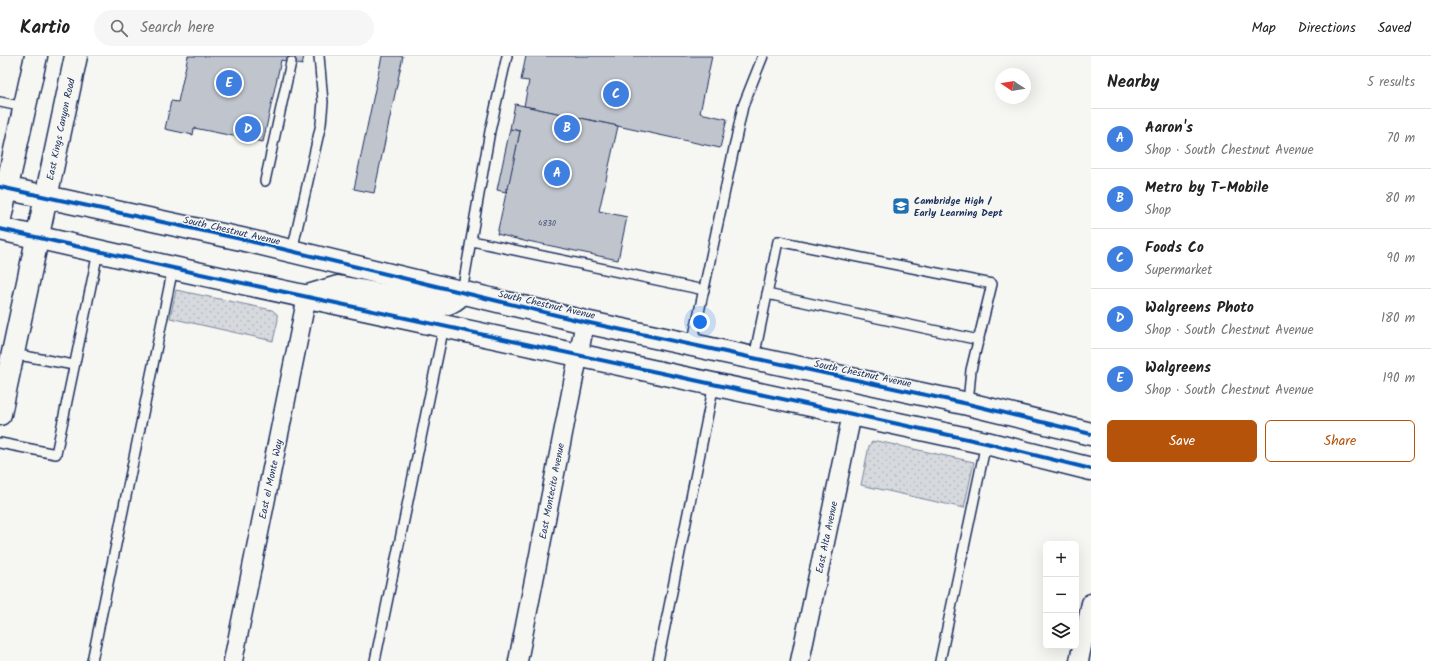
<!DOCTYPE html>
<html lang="en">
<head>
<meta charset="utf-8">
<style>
	body { margin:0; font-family:Kalam,sans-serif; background:#f6f6f6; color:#222 }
	.controls { position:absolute; right:12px; bottom:12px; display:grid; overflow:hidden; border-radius:6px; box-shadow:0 4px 16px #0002 }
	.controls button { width:36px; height:36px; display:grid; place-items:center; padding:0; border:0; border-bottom:1px solid #e0e0e0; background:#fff; color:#222; font:20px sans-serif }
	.compass { position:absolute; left:995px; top:12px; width:36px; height:36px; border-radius:50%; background:#fff; box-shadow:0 4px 16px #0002; rotate:282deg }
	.you { position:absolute; left:700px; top:266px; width:14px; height:14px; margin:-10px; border:3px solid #fff; border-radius:50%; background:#1a73e8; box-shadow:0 0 0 6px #1a73e833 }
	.badge { display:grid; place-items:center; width:26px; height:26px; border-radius:50%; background:#b45309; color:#fff; font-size:13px; font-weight:700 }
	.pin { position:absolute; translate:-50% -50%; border:2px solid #fff; box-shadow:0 1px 4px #0006 }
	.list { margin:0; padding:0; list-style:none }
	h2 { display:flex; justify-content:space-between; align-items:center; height:52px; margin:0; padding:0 16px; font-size:17px }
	h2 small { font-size:13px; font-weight:400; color:#767676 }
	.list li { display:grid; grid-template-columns:26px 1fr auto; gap:12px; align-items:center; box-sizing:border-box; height:60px; padding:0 16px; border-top:1px solid #e0e0e0 }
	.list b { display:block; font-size:15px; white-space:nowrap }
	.list p { margin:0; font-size:13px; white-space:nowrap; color:#767676 }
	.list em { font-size:13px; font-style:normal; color:#767676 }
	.actions { display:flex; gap:8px; padding:12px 16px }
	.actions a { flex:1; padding:9px 0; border:1px solid #b45309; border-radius:6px; text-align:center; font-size:14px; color:#b45309 }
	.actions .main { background:#b45309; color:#fff }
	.icon { flex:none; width:22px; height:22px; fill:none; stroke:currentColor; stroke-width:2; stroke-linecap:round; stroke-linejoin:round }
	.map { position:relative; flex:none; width:1091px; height:605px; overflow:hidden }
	header { display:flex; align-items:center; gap:24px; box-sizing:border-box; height:56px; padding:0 20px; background:#fff; border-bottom:1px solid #e0e0e0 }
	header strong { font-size:19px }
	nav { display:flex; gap:22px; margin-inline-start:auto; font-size:14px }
	.search { width:280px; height:36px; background:#f6f6f6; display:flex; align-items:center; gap:10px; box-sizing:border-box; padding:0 14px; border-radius:22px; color:#767676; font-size:15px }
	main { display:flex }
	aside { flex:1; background:#fff }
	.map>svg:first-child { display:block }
</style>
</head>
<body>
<header>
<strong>Kartio</strong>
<div class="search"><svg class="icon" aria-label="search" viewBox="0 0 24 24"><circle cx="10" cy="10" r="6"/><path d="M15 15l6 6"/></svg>Search here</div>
<nav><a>Map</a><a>Directions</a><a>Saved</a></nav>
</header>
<main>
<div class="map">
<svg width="1091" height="605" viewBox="0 0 1091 605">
	<defs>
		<pattern id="grass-dots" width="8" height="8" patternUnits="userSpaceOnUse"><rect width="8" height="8" fill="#d6d9dd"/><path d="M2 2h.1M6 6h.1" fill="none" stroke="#b7bbc0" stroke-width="1.8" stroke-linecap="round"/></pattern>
	</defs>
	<rect width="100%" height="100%" fill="#f6f6f2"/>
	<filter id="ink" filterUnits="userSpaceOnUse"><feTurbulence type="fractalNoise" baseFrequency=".025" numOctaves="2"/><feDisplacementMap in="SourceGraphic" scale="8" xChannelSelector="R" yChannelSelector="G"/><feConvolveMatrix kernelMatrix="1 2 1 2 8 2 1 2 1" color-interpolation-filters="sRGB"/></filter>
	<g filter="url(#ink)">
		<g fill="url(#grass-dots)" stroke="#78849e">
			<path d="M176,234l96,20 5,4 1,6 -5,21 -103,-23z"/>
			<path d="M877,385l97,21 -10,46 -103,-23 8,-39 3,-4z"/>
		</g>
		<g fill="#c0c4cd" stroke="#1b2f5e">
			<path d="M188,0h116l-2,9 -21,-5 -18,82 -69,-14 -1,7 -28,-6 6,-28 7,1z"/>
			<path d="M382,0h21l-29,137 -20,-4z"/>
			<path d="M526,0h186l-12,57 27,6 -7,29 -196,-42 5,-25 -8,-1z"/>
			<path d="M515,48l103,22 -19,85 28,6 -9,43 -90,-19v1l-31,-8 23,-103 -10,-2z"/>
			<path d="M510,73l10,2 -12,57h-2v4l-9,-2z"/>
		</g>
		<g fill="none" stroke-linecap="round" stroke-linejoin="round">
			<g stroke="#1b2f5e" stroke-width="12">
				<g id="service">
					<path d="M0,46l24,5"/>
					<path d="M265,125l26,-119"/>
					<path d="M472,185l232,49"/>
					<path d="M292,195l29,-127 2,-22 -4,-46"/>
					<path d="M462,236l28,-161 17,-75"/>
					<path d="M767,238l212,46"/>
					<path d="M692,289l51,-239 20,-50"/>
					<path d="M13,298l61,11"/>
					<path d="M754,302l24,-117 214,43 -21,86 -3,34"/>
					<path d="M0,387l56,11 42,-202"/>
					<path d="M92,605l81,-393"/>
					<path d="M375,605l69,-335"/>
					<path d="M658,605l56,-277"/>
					<path d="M940,605l46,-218"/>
				</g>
			</g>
			<g stroke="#1b2f5e" stroke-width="21">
				<g id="minor">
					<path d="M233,605l74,-365"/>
					<path d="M518,605l67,-339"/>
					<path d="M800,605l52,-247"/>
					<path d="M1079,605l12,-58"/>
				</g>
			</g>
			<g stroke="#1b2f5e" stroke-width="25">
				<g id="secondary">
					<path d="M0,131l241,52 344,83 383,82 123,30"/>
					<path d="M0,162l36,-162"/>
					<path d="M0,173l173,39 679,146 134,29 105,26"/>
					<path d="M308,240l30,-9 98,18c11,-1 19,-3 26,-13"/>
					<path d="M0,358l76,-358"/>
				</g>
			</g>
			<use href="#service" stroke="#f6f6f2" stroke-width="9"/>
			<use href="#minor" stroke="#f6f6f2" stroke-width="18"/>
			<use href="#secondary" stroke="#f6f6f2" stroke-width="22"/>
			<g stroke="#f6f6f2" stroke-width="6">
				<g id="cycleway">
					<path d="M0,131l241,52 344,83 383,82 123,30"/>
					<path d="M0,173l173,39 679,146 134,29 105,26"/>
				</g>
			</g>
			<use href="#cycleway" stroke="#0057b8" stroke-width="4"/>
		</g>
	</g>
	<defs>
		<g id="school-square" transform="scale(0.9)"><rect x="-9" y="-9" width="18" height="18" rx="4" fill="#1f6fb2" stroke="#f6f6f2"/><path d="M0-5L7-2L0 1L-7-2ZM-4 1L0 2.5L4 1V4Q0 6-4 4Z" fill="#fff"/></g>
	</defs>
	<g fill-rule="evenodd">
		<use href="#school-square" x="901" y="150"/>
	</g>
	<g text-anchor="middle" stroke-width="3" stroke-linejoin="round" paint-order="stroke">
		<g font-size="8" fill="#44547a">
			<text x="547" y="170">4830</text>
		</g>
		<g font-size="10" fill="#1b2f5e" stroke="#f6f6f2">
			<text transform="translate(60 73) rotate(-78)" y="4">East Kings Canyon Road</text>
			<text transform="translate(232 174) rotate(13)" y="4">South Chestnut Avenue</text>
			<text transform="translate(547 248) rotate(13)" y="4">South Chestnut Avenue</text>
			<text transform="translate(863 317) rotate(12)" y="4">South Chestnut Avenue</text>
			<text transform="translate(270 423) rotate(-78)" y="4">East el Monte Way</text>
			<text transform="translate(551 435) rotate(-79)" y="4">East Montecito Avenue</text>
			<text transform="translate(826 481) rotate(-78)" y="4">East Alta Avenue</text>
		</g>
		<g font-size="10" font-weight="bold" fill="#1b2f5e" stroke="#f6f6f2" text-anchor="start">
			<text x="914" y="148">Cambridge High /<tspan x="914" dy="12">Early Learning Dept</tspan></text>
		</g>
	</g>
</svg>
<div class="controls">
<button>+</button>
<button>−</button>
<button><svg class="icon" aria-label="layers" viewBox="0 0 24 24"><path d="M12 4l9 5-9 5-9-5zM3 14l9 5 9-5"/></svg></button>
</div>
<svg class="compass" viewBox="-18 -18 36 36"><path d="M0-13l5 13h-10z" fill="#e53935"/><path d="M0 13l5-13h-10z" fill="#767676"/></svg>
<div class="you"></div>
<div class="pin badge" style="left:557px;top:117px;background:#3f7fe0">A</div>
<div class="pin badge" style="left:567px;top:72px;background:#3f7fe0">B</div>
<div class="pin badge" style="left:616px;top:38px;background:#3f7fe0">C</div>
<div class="pin badge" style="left:248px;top:73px;background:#3f7fe0">D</div>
<div class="pin badge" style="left:229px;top:27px;background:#3f7fe0">E</div>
</div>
<aside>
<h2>Nearby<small>5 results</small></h2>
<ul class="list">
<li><span class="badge" style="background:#3f7fe0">A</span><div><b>Aaron's</b><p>Shop · South Chestnut Avenue</p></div><em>70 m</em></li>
<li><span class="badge" style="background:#3f7fe0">B</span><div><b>Metro by T-Mobile</b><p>Shop</p></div><em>80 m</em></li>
<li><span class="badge" style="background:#3f7fe0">C</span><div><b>Foods Co</b><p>Supermarket</p></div><em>90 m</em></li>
<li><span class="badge" style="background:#3f7fe0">D</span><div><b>Walgreens Photo</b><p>Shop · South Chestnut Avenue</p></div><em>180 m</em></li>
<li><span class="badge" style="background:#3f7fe0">E</span><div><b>Walgreens</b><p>Shop · South Chestnut Avenue</p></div><em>190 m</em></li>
</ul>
<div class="actions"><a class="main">Save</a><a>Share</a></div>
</aside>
</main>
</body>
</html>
